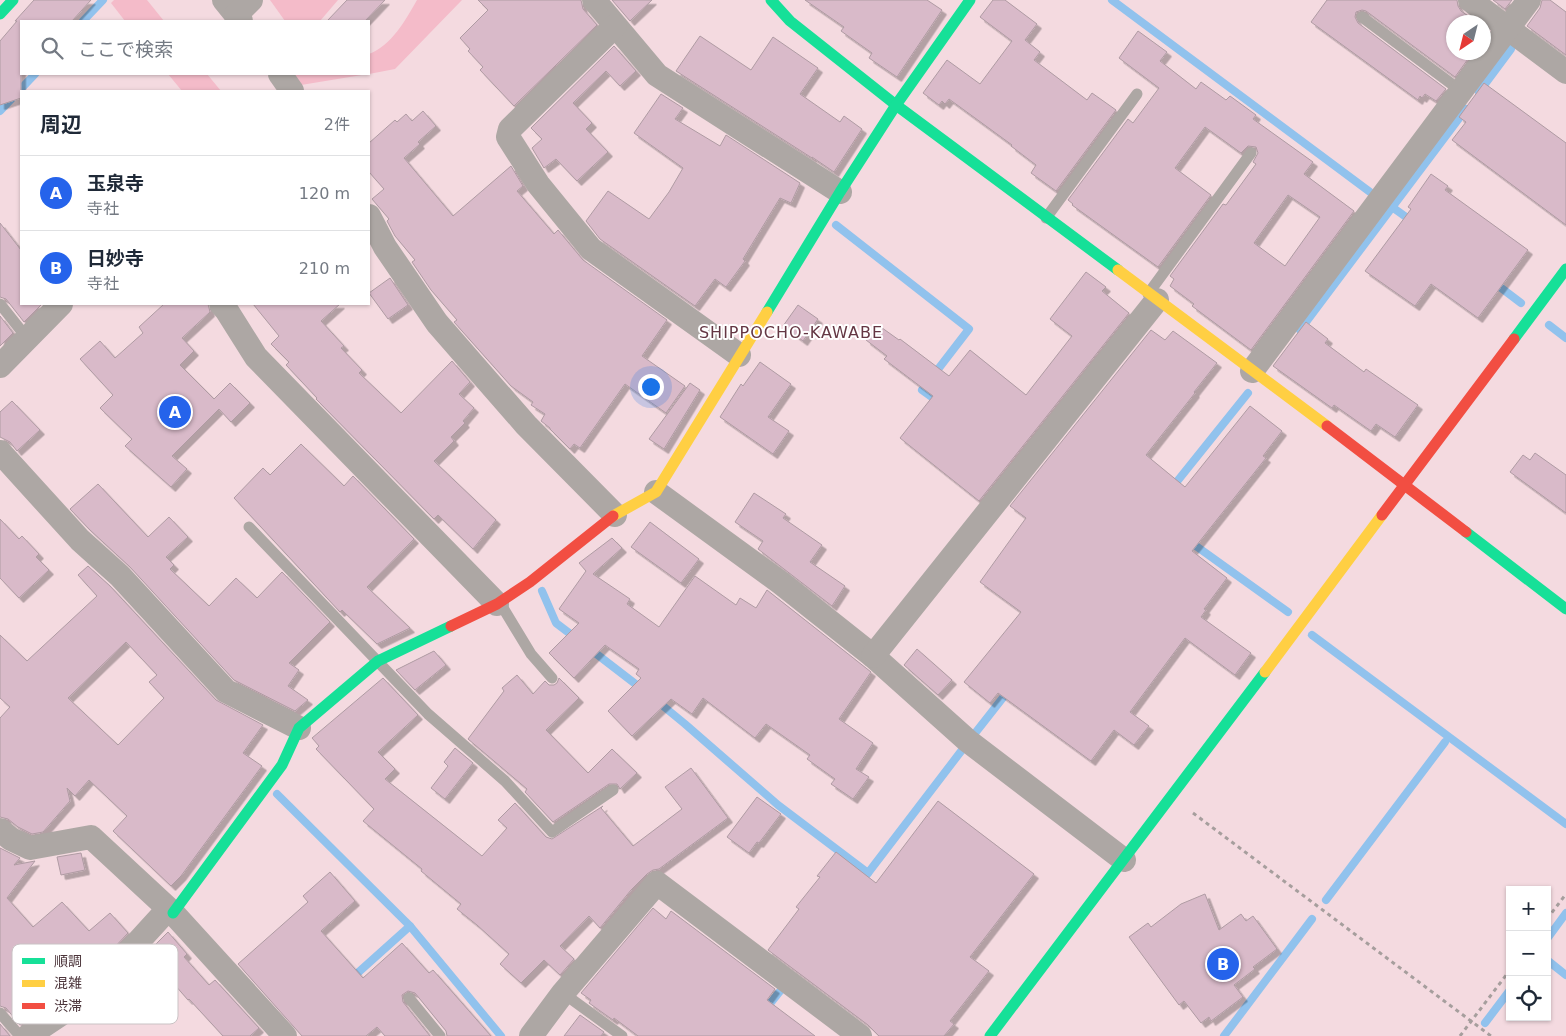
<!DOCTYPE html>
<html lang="ja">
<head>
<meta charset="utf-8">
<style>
	body { margin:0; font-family:"DejaVu Sans","Noto Sans JP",sans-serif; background:#f2f2f3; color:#1f2937 }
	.controls { position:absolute; right:15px; bottom:15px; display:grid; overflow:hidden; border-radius:0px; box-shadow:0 1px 4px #0004 }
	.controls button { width:45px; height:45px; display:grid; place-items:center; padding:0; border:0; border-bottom:1px solid #e0e1e3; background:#fff; color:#1f2937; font:25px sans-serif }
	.compass { position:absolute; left:1446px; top:15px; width:45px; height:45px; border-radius:50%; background:#fff; box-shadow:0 1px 4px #0004; rotate:215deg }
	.you { position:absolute; left:650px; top:386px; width:18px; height:18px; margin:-12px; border:4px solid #fff; border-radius:50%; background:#1a73e8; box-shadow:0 0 0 8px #1a73e833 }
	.badge { display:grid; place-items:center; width:32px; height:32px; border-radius:50%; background:#2563eb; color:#fff; font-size:16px; font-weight:700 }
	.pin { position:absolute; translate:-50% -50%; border:2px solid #fff; box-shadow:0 1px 5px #0006 }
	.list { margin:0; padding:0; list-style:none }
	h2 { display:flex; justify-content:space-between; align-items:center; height:65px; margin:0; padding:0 20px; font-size:21px }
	h2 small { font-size:16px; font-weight:400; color:#747a83 }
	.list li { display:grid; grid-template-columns:32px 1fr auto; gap:15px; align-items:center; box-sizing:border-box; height:75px; padding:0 20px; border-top:1px solid #e0e1e3 }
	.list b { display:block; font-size:19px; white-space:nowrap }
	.list p { margin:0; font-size:16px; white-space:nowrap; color:#747a83 }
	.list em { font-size:16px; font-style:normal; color:#747a83 }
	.icon { flex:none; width:28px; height:28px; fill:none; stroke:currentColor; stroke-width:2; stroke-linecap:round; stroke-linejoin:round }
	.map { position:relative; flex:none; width:1566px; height:1036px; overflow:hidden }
	.search { position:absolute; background:#fff; box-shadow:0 1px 4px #0004; left:20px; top:20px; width:350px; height:55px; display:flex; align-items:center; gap:12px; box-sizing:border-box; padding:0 18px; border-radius:0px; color:#747a83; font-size:19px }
	.panel { position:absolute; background:#fff; box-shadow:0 1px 4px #0004; left:20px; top:90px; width:350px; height:215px; border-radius:0px }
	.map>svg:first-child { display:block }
</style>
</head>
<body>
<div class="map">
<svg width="1566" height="1036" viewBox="0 0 1566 1036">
	<defs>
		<filter id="shadow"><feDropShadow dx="4.5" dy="4.5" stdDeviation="0" flood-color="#0004"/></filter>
	</defs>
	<rect width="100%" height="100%" fill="#f4dae0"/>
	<g fill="#f4bbc9">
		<path d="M114,0h33l17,21h-39l-14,-18z"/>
		<path d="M270,0h68l-18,21h-35z"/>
		<path d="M417,0h45l-67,69 -26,5v-20c23,-9 36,-33 48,-54z"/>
		<path d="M168,74h39l14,17h-39z"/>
		<path d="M293,74h75l-67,11z"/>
	</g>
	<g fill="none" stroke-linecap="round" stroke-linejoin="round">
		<g stroke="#91c2ed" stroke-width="8">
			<path d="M1112,0l258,192"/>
			<path d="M83,21l20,-21"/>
			<path d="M1479,92l32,-43"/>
			<path d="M0,111l35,-37"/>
			<path d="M1392,207l21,15"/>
			<path d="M836,225l133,104 -47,61 18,13"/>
			<path d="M1492,281l29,22"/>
			<path d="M1549,325l17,13"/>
			<path d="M1300,330l166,-221"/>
			<path d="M1171,489l77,-96"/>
			<path d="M1189,541l99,71"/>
			<path d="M542,591l14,32 21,16"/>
			<path d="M1312,635l254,189"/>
			<path d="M590,649l52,40"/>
			<path d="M657,701l28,23 93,81 90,68"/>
			<path d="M976,732l33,-42"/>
			<path d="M277,794l133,132"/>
			<path d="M865,877l97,-127"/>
			<path d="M1326,900l119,-158"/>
			<path d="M1547,939l19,-26"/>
			<path d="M1547,960l19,15"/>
			<path d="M352,978l58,-52 91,110"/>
			<path d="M765,1010l16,-20"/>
			<path d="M1485,1023l25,-33"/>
			<path d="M1224,1036l88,-117"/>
		</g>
	</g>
	<g fill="#d9bac9" stroke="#af9ba3" fill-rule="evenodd" filter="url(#shadow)">
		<path d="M34,0h57l-19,21h-51v77l-21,7v-64l17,-20h-2z"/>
		<path d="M347,0h38l-20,21h-38z"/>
		<path d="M478,0h103l2,9 14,16 -83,81 -34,-36 3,-3 -15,-16 2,-2 -10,-11 28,-28z"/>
		<path d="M612,0h40l-22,21z"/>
		<path d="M805,0h122l15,10 -45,67 -28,-19 3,-5 -31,-22 3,-4z"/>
		<path d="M993,0h12l32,24 -12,16 15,12 -6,8 53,40 5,-7 24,17 -60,81 -25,-18 5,-8 -25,-19 1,-1 -63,-46 -4,5 -3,-3 -3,4 -16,-12 24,-33 33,24 32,-43 -32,-24z"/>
		<path d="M1327,0h130l1,6 3,5 16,11h-23v30h19l-18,25 -89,-66 -4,-1 -6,2 -1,5 3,6 88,66 -10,12 -11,-7 -3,4 -2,-2 -2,4 -107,-78z"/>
		<path d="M1493,0h19l-7,9z"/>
		<path d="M1542,0h8l16,12v43l-39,-29 13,-18z"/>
		<path d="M1138,31l29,21 -7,9 36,28 5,-7 25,18 4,-4 26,19 -3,4 60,43 -9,12 50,37 -103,139 -59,-44 2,-2 -24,-18 4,-7 -4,-3 53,-72 3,1 30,-41 -3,-2 5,-9 -2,-6 -8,-1 -7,7 -36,-26 -30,41 36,27 -53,72 -86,-62 1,-1 -5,-4 60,-81 5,4 26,-35 -40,-30zM1288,195l32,22 -35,49 -31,-23z"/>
		<path d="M700,36l51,34 22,-33 45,31 -18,26 40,28 4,-6 18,13 -28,43 -22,-15v1l-136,-87z"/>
		<path d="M614,46l22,25 -16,15 -14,-15 -33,32 19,20 -6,6 22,23 -31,29 -21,-22 -12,9 -12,-20 10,-9 -11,-11z"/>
		<path d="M1484,83l82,60v82l-114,-85 14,-18 -7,-5z"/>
		<path d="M661,94l22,14 -8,11 45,27 6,-11 74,48 -9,20 -11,-5 -37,61 2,2 -19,26 -11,-8 -20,27 -95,-67 -14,-18 22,-30 41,28 20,-27 14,-24 -49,-35z"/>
		<path d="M423,111l13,15 -18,16 2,2 -16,14 49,58 58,-50 12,20 -6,5 37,43 4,-4 25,30 84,60 -25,36 43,30 -19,27 -41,-29 -45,64 -6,-4 -4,5 -20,-20v-1l-9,-7 4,-7 -14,-9 2,-3 -22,-16 -57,-64 3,-2 -26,-30 -19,-28 3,-2 -20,-24 -8,-15 2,-2 -17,-20 12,-10 -15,-17v-29l26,-23 2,2 9,-8 6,7z"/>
		<path d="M1431,174l17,12 -3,4 83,60 -50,68 -47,-34 -16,22 -50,-35 46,-62 -3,-2z"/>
		<path d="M0,223l21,27v54h21l-18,18 -18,-23 -6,-2z"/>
		<path d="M1086,272l20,15 -4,4 27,22 -150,188 -79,-63 33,-42 -49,-37 3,-3 -21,-16 12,-15 21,15 1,-1 49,37 21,-26 56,45 46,-59 -22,-17z"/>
		<path d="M390,278l18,27 -20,14 -19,-26z"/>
		<path d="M164,304h44l2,8 -28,26 12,13 -14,14 34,34 16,-16 20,20 -19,19 -12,-13 -47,47 15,13 -16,18 -46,-41 7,-7 -32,-31 13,-13 -33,-36 20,-18 15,17 28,-25 -4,-6z"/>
		<path d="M253,304h87l-19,17 23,25 -3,2 21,22 -3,3 42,40 51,-52 18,21 -11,12 15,14 -11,13 2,2 -14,14 3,4 -20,20 62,59 -23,29 -35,-34 -4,4 -118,-120 1,-1 -31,-33 3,-3 -18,-18 8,-8z"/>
		<path d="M798,305l20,14 -15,22 -20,-15z"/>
		<path d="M0,316l13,17 -13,13z"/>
		<path d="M1306,322l22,17 -3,4 39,29 2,-3 52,36 -23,32 -19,-13 -5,7 -37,-26 -2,3 -59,-42z"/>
		<path d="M1151,330l14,10 8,-9 44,32 -23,29 1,1 -49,62 39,32 65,-81 32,25 -19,25 3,2 -74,93 35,27 -23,31 2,1 -5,7 50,36 -16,22 -50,-37 -55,74 19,14 -15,19 -20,-15 -23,31 -93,-68 -8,10 -26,-21 57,-70 -41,-30 46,-64 -16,-12z"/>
		<path d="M760,362l31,22 -23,33 21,14 -16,23 -53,-37 21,-33 2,2z"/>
		<path d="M690,383l10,7 -36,59 -15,-10z"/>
		<path d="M12,401l28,29 -23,21 -7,-9 -10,-5v-25z"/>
		<path d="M301,444l43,42 9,-10 61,63 -47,48 43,41 -33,16 -35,-34 -2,2 -106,-114 29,-30 7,7z"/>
		<path d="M1535,453l31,22v38l-56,-41 13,-17 7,5z"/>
		<path d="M98,484l50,53 21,-20 19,20 -22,20 8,8 -4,4 39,37 27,-28 21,20 25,-26 48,50 -41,41 10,7 -11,16 20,14 -13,11 -61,-31 -104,-113 -40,-37 -20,-21z"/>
		<path d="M754,493l32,21 -3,4 39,27 -12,17 35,24 -13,20 -74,-57 5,-8 -28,-19z"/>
		<path d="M0,519l19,20 3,-3 17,18 -3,3 13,13 -30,28 -19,-20z"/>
		<path d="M650,522l49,37 -18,24 -50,-36z"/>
		<path d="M612,538l10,10 -29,26 37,25 -3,5 32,23 36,-51 41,29 4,-7 16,10 11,-18 104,82 -32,47 34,24 -17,26 13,8 -16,22 -22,-15 4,-5 -28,-20 3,-4 -44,-31 -11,14 -52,-40 -11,16 -21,-15 -39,37 -24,-25 33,-33 -5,-4 3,-5 -34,-24 -31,33 -25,-25 30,-30 -20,-14 27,-38 -7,-8z"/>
		<path d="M88,566l22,20 106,114 47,25 -20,28 19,13 -81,110 -10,10 -58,-55 14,-15 -38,-36 -14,16 -8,-8 3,13 -27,31 -11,2 -14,-7 -10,-8 -8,-2v-99l10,-11 -10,-9v-63l27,26 70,-65 -19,-21zM126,642l31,33 -8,7 15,16 -46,47 -50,-47z"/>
		<path d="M917,649l35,31 -14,15 -34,-30z"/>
		<path d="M434,651l12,14 -31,25 -19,-20z"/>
		<path d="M517,675l16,19 12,-13 4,4h5l3,-2 2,-5 20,20 -33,32 42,43 24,-24 25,24 -17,16 -3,-5h-8l-56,38 -28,-30 2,-3 -59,-50 36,-48 -2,-3z"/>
		<path d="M383,678l35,37 -40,37 17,17 -10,10 97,77 25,-28 -9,-8 17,-17 31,34 6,2 51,-33 -2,2 32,38 49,-37 -17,-22 26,-19 37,50 -69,51 -6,1 -6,4 -16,16 -31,38 -11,-12 -29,30 14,13 -14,16 -16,-15 -23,23 -21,-19 9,-10 -32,-29 -20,-16 4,-5 -40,-33 1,-2 -59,-48 11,-12 -58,-60 3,-3 -7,-8z"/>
		<path d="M455,748l18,15 -28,36 -14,-11 17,-22 -4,-4z"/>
		<path d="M757,797l24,17 -22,29 -2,-1 -8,11 -22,-16z"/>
		<path d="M938,801l96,73 -64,83 19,14 -39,50 4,3 -10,12h-65l-11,-11 -100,-75 31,-41 -3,-2 24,-30 -3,-1 19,-24 40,31z"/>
		<path d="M0,848l20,10 -6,7 21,-4 -28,37 26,29 29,-25 27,29 21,-18 18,20 -17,18 -17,15 1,2 -36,31 -39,26 -14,-17 -6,-2z"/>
		<path d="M81,853l4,17 -24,5 -4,-18z"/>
		<path d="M330,872l25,29 -34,30 42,47 39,-35 27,30 4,-3 58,66h-44l-1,-5 -31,-38 -7,-2 -6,4 1,7 27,34h-45l-8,-9 -11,9h-64l-64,-72 70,-62 -5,-6z"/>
		<path d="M1205,894l14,36 22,-16 5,7 7,-5 24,33 -24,18 2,2 -21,16 9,12 -32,24 -2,-4 -8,6 -17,-22 -5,4 -50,-68 19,-14 3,4 30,-23z"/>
		<path d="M653,908l13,11 5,-8 104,78 -8,11 48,36h-177l-24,-18 -1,2 -24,-17 2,-3 -10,-7z"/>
		<path d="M168,932l19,22 -3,3 25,28 6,-5 44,48 -9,8h-27l-34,-37 -1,1 -41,-47z"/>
		<path d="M580,1015l24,17 -3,4h-37z"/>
		<path d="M0,1024l10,12h-10z"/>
	</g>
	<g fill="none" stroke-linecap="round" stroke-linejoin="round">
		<g stroke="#a69e9d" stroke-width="3" stroke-dasharray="4 4" stroke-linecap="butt">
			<path d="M1193,813l298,223"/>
			<path d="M1547,919l19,-25"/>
			<path d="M1460,1036l50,-66"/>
		</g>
		<g stroke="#ada7a4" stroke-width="11">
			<path d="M1362,17l99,74"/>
			<path d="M1046,218l91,-124"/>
			<path d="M1148,294l103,-141"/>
			<path d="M0,304l27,34"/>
			<path d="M249,527l179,187 77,67 47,51 61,-42"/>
			<path d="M500,603l31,51 21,24"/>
			<path d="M563,993l59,43"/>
			<path d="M409,998l31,38"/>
			<path d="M0,1013l20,23"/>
		</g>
		<g stroke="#ada7a4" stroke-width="24">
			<path d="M224,0l17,21"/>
			<path d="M594,0l63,75 183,117"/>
			<path d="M1470,0l96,72"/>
			<path d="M236,15l15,-15"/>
			<path d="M615,26l-105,103 -2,8 30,47 53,65 148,106"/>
			<path d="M280,74l12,17"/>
			<path d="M369,216l16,31 52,76 89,102 89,90"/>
			<path d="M221,304l6,7 29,46 241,247"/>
			<path d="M0,366l61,-62"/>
			<path d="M1252,371l277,-371"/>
			<path d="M0,452l80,88 40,36 106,115 73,37"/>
			<path d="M656,492l125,91 92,73 95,85 156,119"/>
			<path d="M873,656l284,-356"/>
			<path d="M0,830l11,9 19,9 61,-11 82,76 112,123"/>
			<path d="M28,1036l39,-26 39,-33 62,-68"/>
			<path d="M531,1036l32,-43 94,-110 203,153"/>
		</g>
		<g stroke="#16e098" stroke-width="11">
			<path d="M771,0l19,21 106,84 222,165"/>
			<path d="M0,14l13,-14"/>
			<path d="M767,312l73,-120 56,-87 74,-105"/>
			<path d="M1514,339l52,-70"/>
			<path d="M1466,532l100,77"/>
			<path d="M173,913l109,-148 17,-37 79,-67 73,-35"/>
			<path d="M990,1036l275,-364"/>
		</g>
		<g stroke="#ffcf43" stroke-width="11">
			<path d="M1118,270l209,156"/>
			<path d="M613,516l43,-24 111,-180"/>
			<path d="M1265,672l117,-157"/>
		</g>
		<g stroke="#f24e42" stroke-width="11">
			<path d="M1327,426l139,106"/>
			<path d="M1382,515l132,-176"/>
			<path d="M451,626l46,-22 33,-22 83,-66"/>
		</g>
	</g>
	<g text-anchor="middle" stroke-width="4" stroke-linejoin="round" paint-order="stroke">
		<g font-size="16" letter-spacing="1" fill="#643643" stroke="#fff">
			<text x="791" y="338">SHIPPOCHO-KAWABE</text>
		</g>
	</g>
	<rect x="12" y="944" width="166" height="80" rx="8" fill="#fff" stroke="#c9c2c4" stroke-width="1"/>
	<rect x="22" y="958" width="23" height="6" fill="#16e098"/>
	<rect x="22" y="980" width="23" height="7" fill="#ffcf43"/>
	<rect x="22" y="1003" width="23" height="6" fill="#f24e42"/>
	<g font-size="14" fill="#4c353b">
		<text x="54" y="966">順調</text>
		<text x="54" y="988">混雑</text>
		<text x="54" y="1011">渋滞</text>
	</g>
</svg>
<div class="controls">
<button>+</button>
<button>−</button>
<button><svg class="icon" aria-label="locate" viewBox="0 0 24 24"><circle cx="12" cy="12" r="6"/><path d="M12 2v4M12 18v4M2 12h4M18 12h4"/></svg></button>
</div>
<svg class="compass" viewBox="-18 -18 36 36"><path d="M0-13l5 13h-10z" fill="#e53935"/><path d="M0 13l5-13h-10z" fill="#747a83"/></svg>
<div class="you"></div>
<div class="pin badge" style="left:175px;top:412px">A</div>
<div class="pin badge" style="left:1223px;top:964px">B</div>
<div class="search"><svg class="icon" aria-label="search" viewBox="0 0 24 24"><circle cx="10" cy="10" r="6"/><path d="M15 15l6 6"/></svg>ここで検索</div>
<section class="panel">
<h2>周辺<small>2件</small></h2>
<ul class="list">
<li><span class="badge">A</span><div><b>玉泉寺</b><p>寺社</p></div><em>120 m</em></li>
<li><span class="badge">B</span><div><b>日妙寺</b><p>寺社</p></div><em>210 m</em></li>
</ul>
</section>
</div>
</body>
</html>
